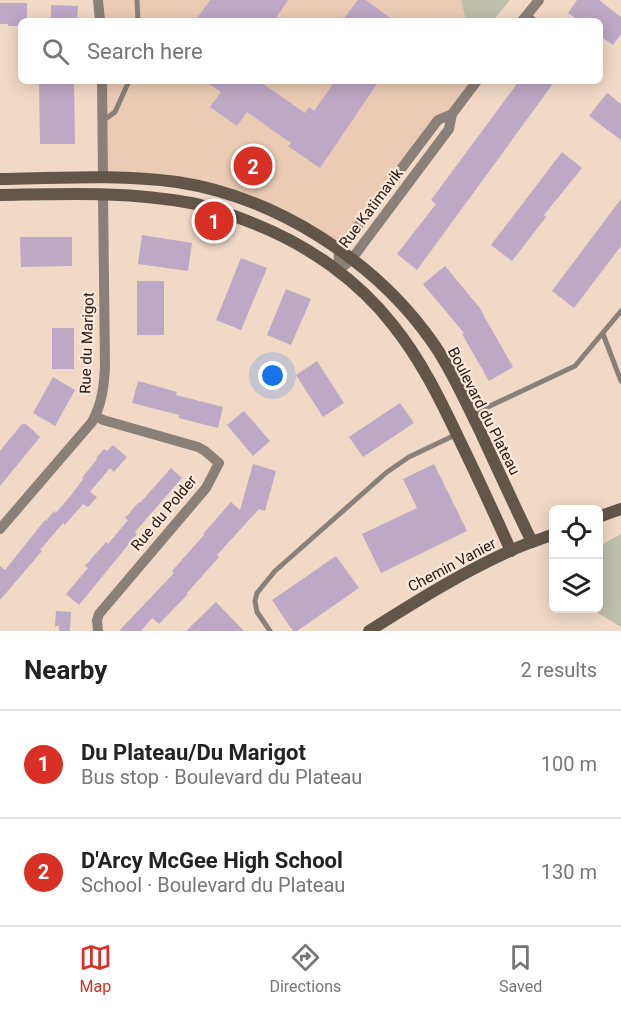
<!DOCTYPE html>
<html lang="en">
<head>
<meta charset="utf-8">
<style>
	body { margin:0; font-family:Roboto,sans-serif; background:#f6f6f6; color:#222 }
	.controls { position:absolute; right:18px; bottom:18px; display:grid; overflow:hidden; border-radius:9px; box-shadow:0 3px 15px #0003 }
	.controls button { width:54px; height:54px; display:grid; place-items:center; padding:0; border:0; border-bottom:2px solid #e0e0e0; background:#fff; color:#222; font:30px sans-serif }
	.you { position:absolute; left:273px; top:376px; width:21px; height:21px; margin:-15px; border:4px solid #fff; border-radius:50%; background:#1a73e8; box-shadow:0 0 0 9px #1a73e833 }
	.badge { display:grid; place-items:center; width:39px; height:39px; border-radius:50%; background:#d93025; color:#fff; font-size:20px; font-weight:700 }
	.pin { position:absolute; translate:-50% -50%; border:3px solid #fff; box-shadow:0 2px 6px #0006 }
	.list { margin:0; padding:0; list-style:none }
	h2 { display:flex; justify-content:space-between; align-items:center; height:78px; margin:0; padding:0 24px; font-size:26px }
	h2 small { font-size:20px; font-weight:400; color:#767676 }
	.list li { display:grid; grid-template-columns:39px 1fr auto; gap:18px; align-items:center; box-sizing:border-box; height:108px; padding:0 24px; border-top:2px solid #e0e0e0 }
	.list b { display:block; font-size:22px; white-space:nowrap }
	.list p { margin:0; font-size:20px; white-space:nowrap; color:#767676 }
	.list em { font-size:20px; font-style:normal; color:#767676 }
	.icon { flex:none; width:33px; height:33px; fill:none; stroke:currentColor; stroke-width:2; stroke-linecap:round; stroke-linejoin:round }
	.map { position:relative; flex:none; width:621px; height:631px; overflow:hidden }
	.search { position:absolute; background:#fff; box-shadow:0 3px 15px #0003; left:18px; right:18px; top:18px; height:66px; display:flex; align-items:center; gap:15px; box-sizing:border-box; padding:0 21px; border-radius:9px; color:#767676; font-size:22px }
	.sheet { height:294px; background:#fff }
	nav { display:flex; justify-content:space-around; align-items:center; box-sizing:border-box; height:84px; border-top:2px solid #e0e0e0; background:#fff; font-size:16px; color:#767676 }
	nav a { display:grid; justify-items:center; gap:3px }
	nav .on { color:#d93025 }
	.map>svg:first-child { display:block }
</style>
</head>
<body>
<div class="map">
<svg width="621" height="631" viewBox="0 0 621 631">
	<rect width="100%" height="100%" fill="#f2d9c6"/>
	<g fill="#ebcbb4">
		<path d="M98,0h363l5,21h-366z"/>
		<path d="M102,81h375l-25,33 -14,6 -99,131 -19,-14 -105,-47 -112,-12z"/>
	</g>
	<g fill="#bfc0ab">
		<path d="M461,0h49l-17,21h-27z"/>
		<path d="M621,534v93l-30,-18 7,-1 1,-62z"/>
	</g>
	<g fill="#bda8c5">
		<path d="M210,0h78l-14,21h-79z"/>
		<path d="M358,0h8l28,21h-52z"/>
		<path d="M577,0h22l22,17v17l-8,11 -13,-9v-15h-20l-12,-8z"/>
		<path d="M0,3h27v18h-6v5h-13v-2h-8z"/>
		<path d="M51,5l27,1 -1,15h-26z"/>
		<path d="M39,81h35l1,63h-35z"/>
		<path d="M205,81h54l46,32 4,-6 5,4 21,-30h44l-59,87 -32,-22 3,-3 -44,-31 -10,14 -27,-19 11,-15z"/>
		<path d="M519,81h36l-138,189 -20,-16 39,-50 -5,-4z"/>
		<path d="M607,93l14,11v36l-32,-24z"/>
		<path d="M562,152l20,16 -38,47 2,2 -34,44 -21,-16z"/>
		<path d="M621,199v47l-47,62 -22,-17z"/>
		<path d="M142,235l50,8 -4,28 -50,-7z"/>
		<path d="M20,237h52v29l-51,1z"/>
		<path d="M241,258l26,10 -26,62 -25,-10z"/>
		<path d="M445,266l34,41 34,60 -24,14 -27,-47 2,-1 -41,-49z"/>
		<rect x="137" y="281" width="27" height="54"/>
		<path d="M286,289l25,10 -20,46 -24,-10z"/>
		<rect x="52" y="328" width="22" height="41"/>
		<path d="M317,361l27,42 -21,14 -27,-42z"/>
		<path d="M53,377l22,13 -20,36 -22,-13z"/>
		<path d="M138,381l39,11 -1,3 47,12 -5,21 -39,-10v-3l-47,-12z"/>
		<path d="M400,403l14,20 -51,34 -14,-20z"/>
		<path d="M244,411l26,30 -17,15 -26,-31z"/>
		<path d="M22,424h4l14,13 -40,49v-35z"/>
		<path d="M113,445l14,12 -13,15 -4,-4 -20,24 7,5 -9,10 -5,-3 -18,21 -2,-2 -23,27 2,1 -42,49v-34l5,4 40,-50 1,1 8,-10 2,2 16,-19 11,-15 -1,-1 15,-19 -1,-1 8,-9 3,2z"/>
		<path d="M253,464l23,7 -11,40 -6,-2 -42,46 2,2 -32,36 1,1 -29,30 -7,-6 -11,13h-22l55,-58 -2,-2 32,-36 -1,-1 28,-32 9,8z"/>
		<path d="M434,464l33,67 -86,42 -19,-39 55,-26 -14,-29z"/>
		<path d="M171,468l11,10 -47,54 2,2 -58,71 -13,-11 22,-26 -3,-2 21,-24 2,2 20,-24 -3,-2 14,-16 1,1z"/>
		<path d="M336,556l23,32 -62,43h-4l-21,-31z"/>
		<path d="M216,602l28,29h-58z"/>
		<path d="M56,611l15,1 -1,19h-11v-5h-4z"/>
	</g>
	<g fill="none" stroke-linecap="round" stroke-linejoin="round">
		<g stroke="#898178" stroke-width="5">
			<path d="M137,0l1,21"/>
			<path d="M527,14l9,7"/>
			<path d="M104,120l11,-8 14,-31"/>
			<path d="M603,334l18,47"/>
			<path d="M473,414l102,-48 46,-55"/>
			<path d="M270,631l-13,-19 -2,-11 2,-8 18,-22 112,-99 22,-15 46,-22"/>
		</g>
		<g stroke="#898178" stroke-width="10">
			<path d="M98,0l2,21"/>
			<path d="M522,21l17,-21"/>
			<path d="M102,81l1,97"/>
			<path d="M338,271l13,-11 98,-131 3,-15 25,-33"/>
			<path d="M338,271l1,-20 99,-131 14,-6"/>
			<path d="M95,416l8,4 95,27 7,4 14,12 -13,25 -107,126 -2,6 1,11"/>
			<path d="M0,529l92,-107c10,-18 12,-36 13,-55l-2,-173"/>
		</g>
		<g stroke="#615648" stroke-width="12">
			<path d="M0,179c59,-1 119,-5 177,3 99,15 199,79 256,161 19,27 32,58 47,88 17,37 34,74 52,111"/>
			<path d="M0,195c64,-1 128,-4 191,8 22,4 43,13 64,21 53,21 103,56 138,101 28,35 47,74 66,114 18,37 35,74 52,112"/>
			<path d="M598,517l23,-8"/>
			<path d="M369,631c46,-29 92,-58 141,-80 14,-7 29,-11 44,-17"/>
		</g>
	</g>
	<g text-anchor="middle" stroke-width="4.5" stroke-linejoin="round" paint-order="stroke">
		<g font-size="15" fill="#211812" stroke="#fce7d8">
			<text transform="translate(371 208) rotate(-53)" y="5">Rue Katimavik</text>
			<text transform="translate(87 343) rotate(-88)" y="5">Rue du Marigot</text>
			<text transform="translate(484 411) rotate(63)" y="5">Boulevard du Plateau</text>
			<text transform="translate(164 513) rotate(-50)" y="5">Rue du Polder</text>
			<text transform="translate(452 565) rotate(-28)" y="5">Chemin Vanier</text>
		</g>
	</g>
</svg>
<div class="controls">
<button><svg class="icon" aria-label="locate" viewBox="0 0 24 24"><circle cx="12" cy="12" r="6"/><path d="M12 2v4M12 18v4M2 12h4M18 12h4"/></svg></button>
<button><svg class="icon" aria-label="layers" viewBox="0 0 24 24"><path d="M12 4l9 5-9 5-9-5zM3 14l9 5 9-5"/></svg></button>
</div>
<div class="you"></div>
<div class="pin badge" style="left:214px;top:221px">1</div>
<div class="pin badge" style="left:253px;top:166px">2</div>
<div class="search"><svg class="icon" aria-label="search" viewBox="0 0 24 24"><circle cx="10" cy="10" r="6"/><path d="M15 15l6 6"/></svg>Search here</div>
</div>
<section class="sheet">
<h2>Nearby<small>2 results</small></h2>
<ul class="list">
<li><span class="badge">1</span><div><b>Du Plateau/Du Marigot</b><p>Bus stop · Boulevard du Plateau</p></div><em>100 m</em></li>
<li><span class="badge">2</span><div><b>D'Arcy McGee High School</b><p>School · Boulevard du Plateau</p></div><em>130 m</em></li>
</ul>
</section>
<nav>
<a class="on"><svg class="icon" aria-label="map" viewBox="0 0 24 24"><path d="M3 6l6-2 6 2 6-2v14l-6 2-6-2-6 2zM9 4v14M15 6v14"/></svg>Map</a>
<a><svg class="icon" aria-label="directions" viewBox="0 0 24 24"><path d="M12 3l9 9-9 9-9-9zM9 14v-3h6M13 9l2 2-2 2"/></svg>Directions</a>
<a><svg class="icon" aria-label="saved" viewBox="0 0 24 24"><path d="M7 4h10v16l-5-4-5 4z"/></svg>Saved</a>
</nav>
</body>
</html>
